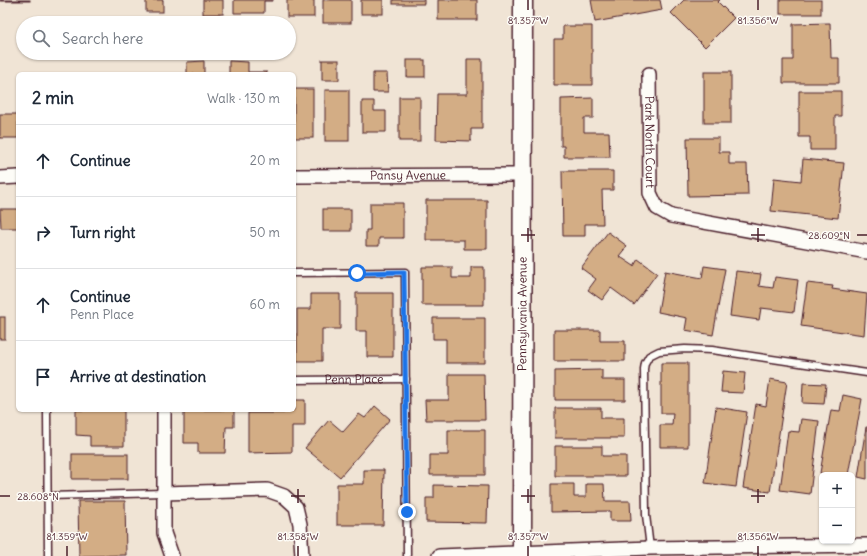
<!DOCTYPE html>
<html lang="en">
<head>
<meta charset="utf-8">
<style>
	body { margin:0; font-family:Delius,sans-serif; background:#f6f6f7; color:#1f2937 }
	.controls { position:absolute; right:12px; bottom:12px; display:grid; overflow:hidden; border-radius:6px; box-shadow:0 1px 3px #0004 }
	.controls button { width:36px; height:36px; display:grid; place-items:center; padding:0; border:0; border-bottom:1px solid #e0e1e3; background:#fff; color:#1f2937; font:20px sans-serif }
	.stop { position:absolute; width:12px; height:12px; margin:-9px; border:3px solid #1a73e8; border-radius:50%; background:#fff }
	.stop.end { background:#1a73e8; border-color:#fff; box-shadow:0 1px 4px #0008 }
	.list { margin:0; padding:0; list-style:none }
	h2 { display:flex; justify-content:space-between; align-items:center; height:52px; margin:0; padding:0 16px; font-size:17px }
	h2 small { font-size:13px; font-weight:400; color:#747a83 }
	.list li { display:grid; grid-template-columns:26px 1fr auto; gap:12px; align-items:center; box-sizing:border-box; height:72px; padding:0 16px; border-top:1px solid #e0e1e3 }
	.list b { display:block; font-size:15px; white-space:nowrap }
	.list p { margin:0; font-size:13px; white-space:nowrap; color:#747a83 }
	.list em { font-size:13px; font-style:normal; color:#747a83 }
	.icon { flex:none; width:22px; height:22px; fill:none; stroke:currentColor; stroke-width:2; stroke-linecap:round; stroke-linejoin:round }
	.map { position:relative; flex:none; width:867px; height:556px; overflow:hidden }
	.search { position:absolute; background:#fff; box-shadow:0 1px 3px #0004; left:16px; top:16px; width:280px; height:44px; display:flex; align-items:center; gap:10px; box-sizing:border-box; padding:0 14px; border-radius:22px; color:#747a83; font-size:15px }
	.panel { position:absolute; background:#fff; box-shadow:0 1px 3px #0004; left:16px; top:72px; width:280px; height:340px; border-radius:6px }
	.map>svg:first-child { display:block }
</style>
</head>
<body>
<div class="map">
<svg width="867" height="556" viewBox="0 0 867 556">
	<rect width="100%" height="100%" fill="#f0e4d5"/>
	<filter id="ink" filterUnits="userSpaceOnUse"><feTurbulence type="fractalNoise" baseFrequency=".025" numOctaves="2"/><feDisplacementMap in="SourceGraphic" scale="8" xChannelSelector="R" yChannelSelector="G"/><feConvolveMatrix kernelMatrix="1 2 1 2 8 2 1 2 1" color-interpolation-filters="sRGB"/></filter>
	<g filter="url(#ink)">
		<g fill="#d3ad85" stroke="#4a1f2b">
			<rect x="0" y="0" width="30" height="1"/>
			<rect x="146" y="0" width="17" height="12"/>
			<rect x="203" y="0" width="20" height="14"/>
			<path d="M234,0h39v1h-9v12h-30z"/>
			<rect x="287" y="0" width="27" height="17"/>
			<rect x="323" y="0" width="28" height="23"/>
			<rect x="361" y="0" width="22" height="14"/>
			<rect x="393" y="0" width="31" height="4"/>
			<rect x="438" y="0" width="39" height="20"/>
			<path d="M591,0h69l2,10 -67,12z"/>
			<path d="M684,0h36l-2,2 16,16 -29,29 -34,-34z"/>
			<rect x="780" y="0" width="41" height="14"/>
			<path d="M830,23l1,35h8v25h-56v-23h10v-36z"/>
			<path d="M563,26h29v59h-38v-46h9z"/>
			<path d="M467,59h15v70h-11v12l-35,-1 1,-46h30z"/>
			<rect x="322" y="60" width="17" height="20"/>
			<rect x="407" y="60" width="18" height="17"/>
			<path d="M204,61v13h-17v-12z"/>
			<path d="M229,61l19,1v10h19v2h-38z"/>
			<rect x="704" y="72" width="27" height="51"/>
			<path d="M373,73h14l1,19h-15z"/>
			<rect x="294" y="89" width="19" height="49"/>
			<rect x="325" y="90" width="24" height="51"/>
			<path d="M799,91h42v25h-6v34h-25v-13h-11z"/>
			<rect x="399" y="97" width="21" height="44"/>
			<path d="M593,98v20h-9v14h25l1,25h-46v-11h-3v-47z"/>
			<path d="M362,101h12v10h12v21h-24z"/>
			<rect x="0" y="114" width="18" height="24"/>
			<path d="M687,138h32v14h10v12h18l1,31 -60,1z"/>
			<path d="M803,159l41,4 -6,55 -67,-7 3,-33 27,3z"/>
			<path d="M562,171h51v19h-11l1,34h-18v12h-22z"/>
			<path d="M426,200h61v49h-23v-9h-38z"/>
			<path d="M370,203h33v35h-24v8h-13v-16h4z"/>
			<path d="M0,209h18v19h-17z"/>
			<rect x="323" y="209" width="28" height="22"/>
			<path d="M608,232l19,14 -8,10 15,10 4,-7 19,14 -23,32 -23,-17 -9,12 -14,-10 8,-11 -15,-11z"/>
			<path d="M704,266l21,3 -12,66 -28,-5 2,-12 -29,-6 7,-41 37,7z"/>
			<path d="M422,267h30v11h19v-11h13v38h-62z"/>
			<path d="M736,271l25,3 -2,12 14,2 2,-11 23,3 -4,32 -33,-4 -2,12 -29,-4z"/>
			<path d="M807,283l26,3 -1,3 35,5 -3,41 -63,-9z"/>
			<path d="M356,293h37v64h-26v-26h-11z"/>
			<path d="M311,294h29v35h-18v32h-25v-52h14z"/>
			<rect x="0" y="317" width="5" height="22"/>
			<path d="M433,318h52v45h-39v-24h-13z"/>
			<path d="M554,330h46v11h25v20h-71z"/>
			<path d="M661,363h27v84h-28v-22h12l1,-12h-12z"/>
			<path d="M602,370v10h23v20h-70v-29z"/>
			<path d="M723,371l22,2 -2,20 -22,-1z"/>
			<path d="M449,374h35l1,46h-59l-1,-20h24z"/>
			<path d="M770,379l17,3 -17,110 -27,-4 13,-84 10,2z"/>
			<path d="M803,383l23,1 -2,20 -22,-1z"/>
			<path d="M843,395l19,4 -14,76 -28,-2 11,-63 9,1z"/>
			<path d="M294,400h11v26h-13v26l-44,1v-40h36v-3h10z"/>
			<path d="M375,406l15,13 -50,58 -35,-29 24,-28 14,12 16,-18 6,4z"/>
			<path d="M716,407l31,5 -11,75 -31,-4z"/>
			<path d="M555,408h46v10h23v20h-69z"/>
			<path d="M76,410h48v36h-34v-10l-14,-1z"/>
			<path d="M184,410h50v17h-8l-1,26h-27v-10h-14z"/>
			<path d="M801,419l18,2 -9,73 -30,-4 8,-59 11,1z"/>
			<path d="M866,427h1v52l-9,-2z"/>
			<path d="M448,430h37v45h-55v-20h18z"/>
			<path d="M555,446h47v10h24v20h-71z"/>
			<rect x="72" y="454" width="56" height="25"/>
			<path d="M364,470h20l-1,55h-46v-41h27z"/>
			<path d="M551,484h23v13h12v-13h18l1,17h25l1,20h-21v-10l-59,1z"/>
			<path d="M434,485l54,1 -1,37 -61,-1v-24h8z"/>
			<path d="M78,501h47l1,54 -47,1z"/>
		</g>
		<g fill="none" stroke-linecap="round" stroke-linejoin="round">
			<g stroke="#4a1f2b" stroke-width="9">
				<g id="lane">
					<path d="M294,273l111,-1 2,284"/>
					<path id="s1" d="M294,380l112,-1"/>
					<path d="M47,410l1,146"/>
					<path d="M48,496l115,-3"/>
					<path d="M650,548l-4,-33 -2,-146 1,-6 4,-7 10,-5 26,-2 27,1 155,23"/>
				</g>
			</g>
			<g stroke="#4a1f2b" stroke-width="16">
				<g id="street">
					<path id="s2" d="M649,74l1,119 7,15 14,8 196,36"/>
					<path id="s3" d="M294,176l228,-1"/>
					<path d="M0,178l18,-1"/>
					<path d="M164,410v123l8,23"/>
					<path d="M163,493l104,-3 17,6 12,11 4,17 2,32"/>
					<path d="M439,556l211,-8 217,-3"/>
				</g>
			</g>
			<g stroke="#4a1f2b" stroke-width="21">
				<g id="secondary">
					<path id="s4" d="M522,556l1,-556"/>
				</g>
			</g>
			<use href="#lane" stroke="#fdfcf7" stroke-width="6"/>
			<use href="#street" stroke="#fdfcf7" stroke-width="13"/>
			<use href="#secondary" stroke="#fdfcf7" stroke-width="18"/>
		</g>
	</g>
	<g fill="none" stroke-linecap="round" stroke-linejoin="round" filter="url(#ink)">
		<path stroke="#1a73e8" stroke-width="5" d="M357,273l47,-1 3,240"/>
	</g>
	<path fill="none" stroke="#4a1f2b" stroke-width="1.5" d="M528,0v10M758,0v10M528,228v14M758,228v14M521,235h14M751,235h14M857,235h10M298,489v14M528,489v14M758,489v14M0,496h10M291,496h14M521,496h14M751,496h14M67,546v10M298,546v10M528,546v10M758,546v10"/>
	<g text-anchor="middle" stroke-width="3" stroke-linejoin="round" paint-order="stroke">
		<g font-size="12" fill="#4a1f2b" stroke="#fdfcf7">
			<text dy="4" stroke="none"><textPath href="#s2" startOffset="68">Park North Court</textPath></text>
			<text dy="4" stroke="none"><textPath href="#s3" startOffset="114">Pansy Avenue</textPath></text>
			<text dy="4" stroke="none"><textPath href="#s4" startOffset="242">Pennsylvania Avenue</textPath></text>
			<text dy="4" stroke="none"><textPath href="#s1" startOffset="60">Penn Place</textPath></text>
		</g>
	</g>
	<g font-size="10" text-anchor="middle" fill="#4a1f2b" stroke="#fdfcf7" stroke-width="3" stroke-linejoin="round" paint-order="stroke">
		<text x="528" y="24">81.357°W</text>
		<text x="758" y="24">81.356°W</text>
		<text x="829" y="239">28.609°N</text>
		<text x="38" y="500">28.608°N</text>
		<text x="67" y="540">81.359°W</text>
		<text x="298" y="540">81.358°W</text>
		<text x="528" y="540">81.357°W</text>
		<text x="758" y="540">81.356°W</text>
	</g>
</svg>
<div class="controls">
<button>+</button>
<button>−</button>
</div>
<div class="stop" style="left:357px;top:273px"></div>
<div class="stop end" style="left:407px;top:512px"></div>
<div class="search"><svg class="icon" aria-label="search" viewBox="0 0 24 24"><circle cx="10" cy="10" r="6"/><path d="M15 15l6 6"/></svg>Search here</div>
<section class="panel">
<h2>2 min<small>Walk · 130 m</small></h2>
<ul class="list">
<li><svg class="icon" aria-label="ahead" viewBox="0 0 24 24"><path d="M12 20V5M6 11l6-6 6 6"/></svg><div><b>Continue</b></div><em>20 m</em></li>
<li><svg class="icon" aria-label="right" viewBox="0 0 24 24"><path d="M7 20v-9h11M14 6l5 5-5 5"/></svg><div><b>Turn right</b></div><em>50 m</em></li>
<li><svg class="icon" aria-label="ahead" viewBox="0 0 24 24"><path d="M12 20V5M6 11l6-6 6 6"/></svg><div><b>Continue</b><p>Penn Place</p></div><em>60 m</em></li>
<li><svg class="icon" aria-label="arrive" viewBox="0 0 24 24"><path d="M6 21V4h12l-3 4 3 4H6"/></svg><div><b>Arrive at destination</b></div></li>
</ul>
</section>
</div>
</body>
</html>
